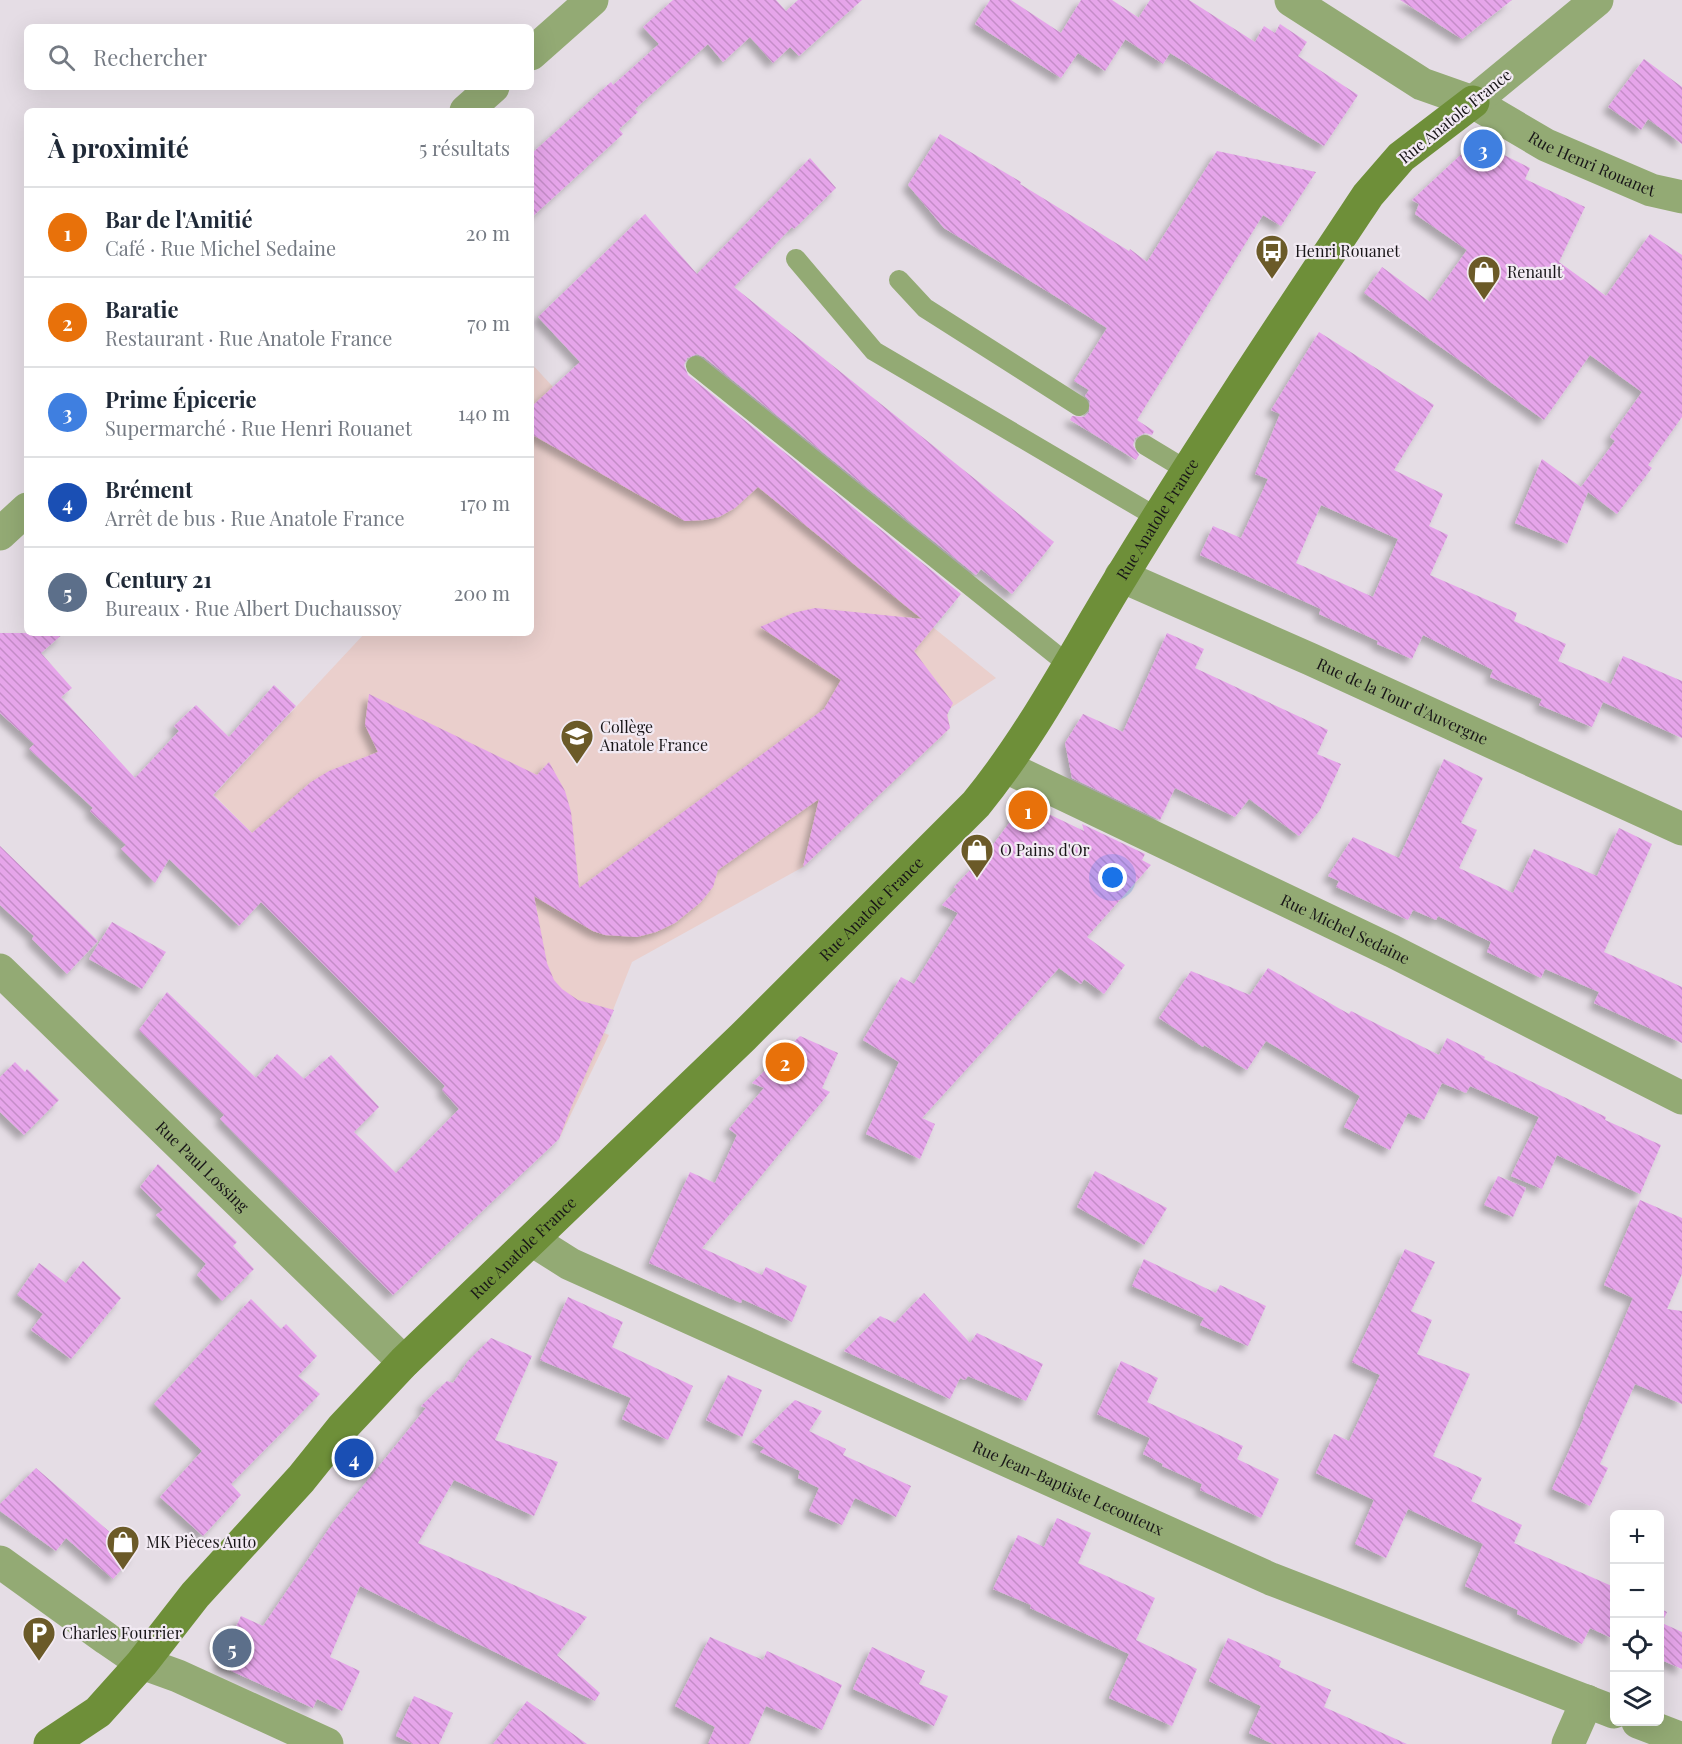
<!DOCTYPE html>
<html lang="fr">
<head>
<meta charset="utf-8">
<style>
	body { margin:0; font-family:"Playfair Display",serif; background:#f2f2f3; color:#1f2937 }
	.controls { position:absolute; right:18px; bottom:18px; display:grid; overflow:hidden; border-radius:9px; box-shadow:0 6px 24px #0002 }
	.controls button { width:54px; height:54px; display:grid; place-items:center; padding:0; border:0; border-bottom:2px solid #e0e1e3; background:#fff; color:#1f2937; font:30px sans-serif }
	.you { position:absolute; left:1113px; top:878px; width:21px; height:21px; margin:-15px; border:4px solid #fff; border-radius:50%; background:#1a73e8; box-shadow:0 0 0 9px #1a73e833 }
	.badge { display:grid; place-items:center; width:39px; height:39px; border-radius:50%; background:#6b5a28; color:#fff; font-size:20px; font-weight:700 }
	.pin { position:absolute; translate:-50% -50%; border:3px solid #fff; box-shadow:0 2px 6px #0006 }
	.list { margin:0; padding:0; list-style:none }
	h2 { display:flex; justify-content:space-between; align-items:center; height:78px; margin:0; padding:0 24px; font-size:26px }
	h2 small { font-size:20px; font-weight:400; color:#747a83 }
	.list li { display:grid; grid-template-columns:39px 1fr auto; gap:18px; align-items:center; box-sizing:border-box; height:90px; padding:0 24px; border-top:2px solid #e0e1e3 }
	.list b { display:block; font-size:22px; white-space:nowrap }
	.list p { margin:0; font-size:20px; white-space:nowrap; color:#747a83 }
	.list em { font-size:20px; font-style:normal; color:#747a83 }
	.icon { flex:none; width:33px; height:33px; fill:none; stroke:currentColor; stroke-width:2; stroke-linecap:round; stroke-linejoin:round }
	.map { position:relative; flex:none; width:1682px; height:1744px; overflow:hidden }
	.search { position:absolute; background:#fff; box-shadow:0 6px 24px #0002; left:24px; top:24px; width:510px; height:66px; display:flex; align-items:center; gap:15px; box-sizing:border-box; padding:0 21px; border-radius:9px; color:#747a83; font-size:22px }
	.panel { position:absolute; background:#fff; box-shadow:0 6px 24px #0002; left:24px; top:108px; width:510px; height:528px; border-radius:9px }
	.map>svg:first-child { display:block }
</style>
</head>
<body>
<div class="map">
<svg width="1682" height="1744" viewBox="0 0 1682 1744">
	<defs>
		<pattern id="building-back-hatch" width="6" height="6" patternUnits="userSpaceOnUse" patternTransform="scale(1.5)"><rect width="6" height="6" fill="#e6a5ea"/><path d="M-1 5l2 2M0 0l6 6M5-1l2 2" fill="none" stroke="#c58dc8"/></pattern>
		<filter id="shadow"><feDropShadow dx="-5.5" dy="5.5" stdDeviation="3" flood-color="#0004"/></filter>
	</defs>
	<rect width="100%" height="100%" fill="#e5dde5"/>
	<path fill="#eacfcc" d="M531,363l45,49 49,-33 371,299 -47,31 -2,3 3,16 -147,139 -171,95 -28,71 5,2 -50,104 -345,-344 151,-162h166v-178l3,-3 -3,-4z"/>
	<g fill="url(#building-back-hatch)" fill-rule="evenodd" filter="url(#shadow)">
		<path d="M673,0h103l10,11 12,-11h64l-63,56 -9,-9 -17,16 -23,-26 -27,25 -15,-18 -73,65 3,3 -19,17 4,5 -92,84v-64l80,-72 2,3 46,-41 -16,-17z"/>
		<path d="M990,0h21l50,33 20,-33h31l27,18 -34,53 -27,-18 -17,25 -86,-54z"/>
		<path d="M1150,0h39l66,42 9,-16 11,7 5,-9 27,18 -9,14 60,39 -34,51 -154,-93 -7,11 -38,-25z"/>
		<path d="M1400,0h112l-50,39z"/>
		<path d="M1644,59l38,28v57l-34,-25 -7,11 -33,-23z"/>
		<path d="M940,134l81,48 -1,2 109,67 1,-2 17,13 70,-111 99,21 -35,54 -18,-11 -126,205 17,11 -2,4 -7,-2 -10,5 -2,7 6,10 -3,5 -66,-40 2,-4 12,1 5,-5 1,-11 -5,-5 4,-6 -15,-9 33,-53 -163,-100 -36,-43z"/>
		<path d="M1486,146l44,22 -5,11 60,28 -26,55 47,34 44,-62 32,21v162l-34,48 4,3 -35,46 -29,-22 -21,52 -52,-21 27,-64 43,31 -4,-3 34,-46 -5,-4 32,-45 -52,-37 -46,65 -180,-127 18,-26 48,35 37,-52 -52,-36 4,-10 -7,-4 56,-52z"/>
		<path d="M810,158l26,30 -42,41 -2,-2 -58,60 320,255 -42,52 -31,-25 -5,6 -272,-218 -7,-3 -10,4 -3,7 4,10 273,219 -47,57 39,52 -6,12 3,13 -147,139 16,-68 -101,71 -5,17 -12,15 -26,21 -19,9 -19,5 -32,-2 -12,-4 -59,-35 13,67 7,17 8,9 16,11 36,10 -42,95 -13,34 -166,156 -173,-176 4,-4 -85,-85 28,-38 89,86 21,-24 27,25 27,-24 48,52 -25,25 42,41 63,-64 -17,-19 3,-4 -184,-184 -22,24 -70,-67 -14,24 -34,-34 5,-4 -36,-34 3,-3 -64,-59 5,-5 -34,-31v-80h64l-23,20 31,35 -11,9 74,81 44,-47 -5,-5 22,-21 33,32 45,-52 22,21 -83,89 39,38 59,-51 18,-11 49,-19 -13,-27 4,-31 168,81 12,-13 16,29 6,21 8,76 245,-179 17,-29 -81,-53 33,-14 22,-5 107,11 -164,-132 -23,21 -16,9 -15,3 -19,1 -154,-87v-27l49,-45 -42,-45 107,-103 52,60z"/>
		<path d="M1319,332l115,73 -40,65 49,24 -14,32 19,9 -18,40 87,38 -3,8 52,23 -8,17 53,23 -19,43 -53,-22 3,-6 -52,-22 3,-7 -70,-35 -11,24 -35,-15 1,-3 -59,-27 2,-5 -121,-54 13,-29 28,12 27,-59 -13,-5 25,-60 -9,-4zM1321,505l77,34 -25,58 -77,-34z"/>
		<path d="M1167,633l37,16 -9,19 133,62 -11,24 24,10 -21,46 -21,26 -50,-37 -14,18 -60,-29 -15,32 -88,-42 -7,-35 18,-29 40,18z"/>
		<path d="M1623,656l59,25v57l-79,-36z"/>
		<path d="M1444,759l39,19 -22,45 16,7 -18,38 54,25 21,-44 63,27 22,-48 33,16 -48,108 78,35v56l-88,-40 5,-11 -54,-23 -4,9 -54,-26 4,-10 -53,-26 -2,4 -23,-10 -5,10 -72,-33 3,-6 -11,-5 25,-39 46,21z"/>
		<path d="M1036,808l48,23 -2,-7 63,30 -3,6 9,5 -64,72 38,28 -21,29 -20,-15 -3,5 -22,-16 -137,150 13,6 -15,35 -54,-25 33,-72 -36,-22 38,-63 13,7 44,-71 -16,-8 15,-16 -3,-2 35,-37 29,-39z"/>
		<path d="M0,846l98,95 -31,33 -35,-35 2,-3 -34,-31z"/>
		<path d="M112,922l54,30 -24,37 -53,-30z"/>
		<path d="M1268,968l81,46 2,-3 88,44 8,-17 38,19 -1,2 122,58 -1,3 56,25 -21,49 -83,-39 -15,34 -31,-13 28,-59 -69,-31 -4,7 -24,-10 -18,37 -16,-7 -18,37 -46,-23 16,-31 -94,-55 -19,29 -43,-25 -1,2 -44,-29 32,-47 59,24z"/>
		<path d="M800,1036l38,17 -16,35 8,4 -128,156 60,27 4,-8 41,19 -15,36 -50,-23 -1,4 -92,-40 41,-91 25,11 22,-48 -8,-6 35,-41 -12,-5z"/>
		<path d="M15,1062l10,10 2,-3 32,31 -35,35 -24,-23v-35z"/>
		<path d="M158,1164l79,78 -4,4 21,23 -32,32 -25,-26 9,-11 -50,-49 7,-5 -23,-23z"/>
		<path d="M1095,1171l72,37 -23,37 -67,-38z"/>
		<path d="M1498,1176l28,12 -13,29 -29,-12z"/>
		<path d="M1640,1200l42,18v56l-15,35 15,2v93l-47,-20 -35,80 8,4 -18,38 -38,-17 32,-72 -1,-1 50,-118 -29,-13z"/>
		<path d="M1405,1249l30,13 -24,49 21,9 -15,34 53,20 -37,82 49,22 -11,23 51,24 -8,18 100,44v52l-24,-11 -8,16 -65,-30 1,-4 -53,-24 18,-42 -75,-35 -22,49 -31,-14 19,-44 -58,-27 18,-39 15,7 31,-66 -28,-13z"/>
		<path d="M1144,1259l72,34 4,-8 46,21 -18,40 -48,-21 4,-7 -72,-32z"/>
		<path d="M83,1261l38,37 -50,61 -40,-29 12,-16 -26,-19 22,-32 27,20z"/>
		<path d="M924,1293l46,50 7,-10 66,31 -17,37 -58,-25 -3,4 -5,-2 -10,21 -106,-48 36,-35 15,7z"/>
		<path d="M568,1297l55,25 -11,25 81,39 -25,54 -46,-21 9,-21 -91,-38z"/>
		<path d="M251,1299l30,30 5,-5 31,32 -19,20 22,18 -89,90 10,11 -38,41 -43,-39 42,-46 -48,-47z"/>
		<path d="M491,1338l41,18 -37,84 63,22 -24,54 -80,-36 -36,63 169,74 -30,38 43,38 -5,8 -235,-115 -30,71 30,14 -18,40 -25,-12 -4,9 -95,-43 23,-49 22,10 69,-102 94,-116 -5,-2 26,-25 6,2 15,-22z"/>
		<path d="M1121,1361l37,17 -11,24 96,44 -6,13 42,20 -18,39 -61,-28 2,-6 -40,-18 1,-2 -20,-10 7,-16 -53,-24z"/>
		<path d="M728,1375l34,15 -20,47 -36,-17z"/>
		<path d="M795,1400l27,11 -13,20 37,18 -3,6 68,31 -15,31 -41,-19 -13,27 -33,-14 10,-23 -21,-10 2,-7 -40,-19 5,-4 -13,-6z"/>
		<path d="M36,1468l99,86 -22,25 -47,-41 -10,13 -56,-40v-7z"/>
		<path d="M1057,1518l34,15 -13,30 77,35 -19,42 61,29 -25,57 -63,-28 20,-44 -99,-46 1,-3 -38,-16 25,-54 26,12z"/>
		<path d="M1659,1608l8,4 -5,11 20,9v37l-23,-10z"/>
		<path d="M710,1637l53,23 4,-9 75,34 -20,45 -56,-24 -17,38h-41l7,-17 -40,-21z"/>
		<path d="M1228,1638l53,23 -2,6 52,23 -7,17 83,37h-134l-24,-11 12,-27 -52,-25z"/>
		<path d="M872,1647l53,24 -6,13 29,12 -14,30 -81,-37z"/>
		<path d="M414,1696l39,17 -14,31h-26l-17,-8z"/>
		<path d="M527,1701l60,43h-94z"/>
	</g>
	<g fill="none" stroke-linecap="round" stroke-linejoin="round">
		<g stroke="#93aa74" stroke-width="20">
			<path d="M796,259l78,92 284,167"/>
			<path d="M899,280l26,28 154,98"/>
			<path d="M696,366l374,300"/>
			<path d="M1145,445l43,26"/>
		</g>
		<g stroke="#93aa74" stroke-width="33">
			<path id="s1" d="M1291,0l131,84 51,18 73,43 105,45 31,7"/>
			<path d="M531,54l61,-54"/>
			<path d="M1473,102l124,-102"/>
			<path d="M466,111l27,-24"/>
			<path d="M0,534l27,-25"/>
			<path id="s2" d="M1121,576l189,83 372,170"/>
			<path id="s3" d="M1006,767l386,184 290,147"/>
			<path id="s4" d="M0,970l404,392"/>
			<path id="s5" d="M532,1240l38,24 701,315 343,133"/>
			<path d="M0,1562l107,77 35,24 36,13 149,68"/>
			<path d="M1638,1722l44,17"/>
			<path d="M1568,1744l19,-43"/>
		</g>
		<path stroke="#6e8f39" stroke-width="33" id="s6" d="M50,1744l48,-32 44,-49 53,-68 106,-116 41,-51 62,-66 339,-325 233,-233c58,-71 99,-152 147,-230 78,-128 162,-254 245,-379l33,-38 72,-55"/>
	</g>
	<defs>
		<g id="bus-pin" transform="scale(1.725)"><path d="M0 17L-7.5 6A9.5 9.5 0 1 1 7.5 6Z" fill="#6b5a28" stroke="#f2eaf3"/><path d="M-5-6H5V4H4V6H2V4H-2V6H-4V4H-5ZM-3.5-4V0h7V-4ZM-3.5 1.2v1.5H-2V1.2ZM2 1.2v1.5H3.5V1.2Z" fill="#fff"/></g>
		<g id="shop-pin" transform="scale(1.725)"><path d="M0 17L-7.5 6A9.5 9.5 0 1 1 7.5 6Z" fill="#6b5a28" stroke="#f2eaf3"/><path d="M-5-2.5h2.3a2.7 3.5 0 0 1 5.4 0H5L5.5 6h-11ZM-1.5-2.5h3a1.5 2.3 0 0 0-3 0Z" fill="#fff"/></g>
		<g id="school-pin" transform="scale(1.725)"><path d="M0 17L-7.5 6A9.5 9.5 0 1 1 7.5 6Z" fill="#6b5a28" stroke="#f2eaf3"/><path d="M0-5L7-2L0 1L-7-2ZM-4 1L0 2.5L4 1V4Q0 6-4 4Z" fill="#fff"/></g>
		<g id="parking-pin" transform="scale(1.725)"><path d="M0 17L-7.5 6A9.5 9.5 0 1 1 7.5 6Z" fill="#6b5a28" stroke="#f2eaf3"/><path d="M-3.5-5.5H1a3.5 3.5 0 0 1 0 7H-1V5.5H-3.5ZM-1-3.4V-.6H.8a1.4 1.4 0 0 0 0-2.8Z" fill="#fff"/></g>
	</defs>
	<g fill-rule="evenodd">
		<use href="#bus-pin" x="1272" y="251"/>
		<use href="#shop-pin" x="1484" y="272"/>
		<use href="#school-pin" x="577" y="736"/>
		<use href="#shop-pin" x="977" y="850"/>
		<use href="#shop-pin" x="123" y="1542"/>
		<use href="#parking-pin" x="39" y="1633"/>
	</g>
	<g text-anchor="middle" stroke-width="4.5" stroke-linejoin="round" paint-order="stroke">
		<g font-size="16" fill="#181518" stroke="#f2eaf3">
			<text transform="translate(1455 116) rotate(-39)" y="6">Rue Anatole France</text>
			<text dy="6" stroke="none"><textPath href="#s1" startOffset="344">Rue Henri Rouanet</textPath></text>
			<text dy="6" stroke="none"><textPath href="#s6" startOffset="1660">Rue Anatole France</textPath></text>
			<text dy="6" stroke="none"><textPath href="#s2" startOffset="308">Rue de la Tour d'Auvergne</textPath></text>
			<text dy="6" stroke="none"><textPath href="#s6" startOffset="1174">Rue Anatole France</textPath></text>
			<text dy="6" stroke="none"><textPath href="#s3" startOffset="376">Rue Michel Sedaine</textPath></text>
			<text dy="6" stroke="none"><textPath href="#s4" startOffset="282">Rue Paul Lossing</textPath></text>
			<text dy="6" stroke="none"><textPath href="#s6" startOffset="688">Rue Anatole France</textPath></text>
			<text dy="6" stroke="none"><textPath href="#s5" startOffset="591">Rue Jean-Baptiste Lecouteux</textPath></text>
		</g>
		<g font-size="16" fill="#181518" stroke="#f2eaf3" text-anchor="start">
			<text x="1295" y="257">Henri Rouanet</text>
			<text x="1507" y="278">Renault</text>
			<text x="600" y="733">Collège<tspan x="600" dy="18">Anatole France</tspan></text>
			<text x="1000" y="856">O Pains d'Or</text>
			<text x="146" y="1548">MK Pièces Auto</text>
			<text x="62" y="1639">Charles Fourrier</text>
		</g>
	</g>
</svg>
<div class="controls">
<button>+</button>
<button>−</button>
<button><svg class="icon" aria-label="locate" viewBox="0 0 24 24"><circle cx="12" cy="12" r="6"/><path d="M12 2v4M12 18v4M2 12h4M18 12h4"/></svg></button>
<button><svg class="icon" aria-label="layers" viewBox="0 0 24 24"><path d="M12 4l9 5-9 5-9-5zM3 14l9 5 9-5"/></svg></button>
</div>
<div class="you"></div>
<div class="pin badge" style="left:1028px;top:810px;background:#e8710a">1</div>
<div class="pin badge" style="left:785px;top:1062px;background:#e8710a">2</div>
<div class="pin badge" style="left:1483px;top:149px;background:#3f7fe0">3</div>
<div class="pin badge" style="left:354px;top:1458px;background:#1a4fb4">4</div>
<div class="pin badge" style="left:232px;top:1648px;background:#5c6f8a">5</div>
<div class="search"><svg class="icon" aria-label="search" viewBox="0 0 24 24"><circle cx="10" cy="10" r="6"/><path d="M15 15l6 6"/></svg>Rechercher</div>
<section class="panel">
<h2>À proximité<small>5 résultats</small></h2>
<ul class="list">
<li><span class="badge" style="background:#e8710a">1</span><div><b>Bar de l'Amitié</b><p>Café · Rue Michel Sedaine</p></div><em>20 m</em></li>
<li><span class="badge" style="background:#e8710a">2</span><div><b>Baratie</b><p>Restaurant · Rue Anatole France</p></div><em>70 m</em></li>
<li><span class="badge" style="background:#3f7fe0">3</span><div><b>Prime Épicerie</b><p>Supermarché · Rue Henri Rouanet</p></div><em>140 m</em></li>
<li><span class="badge" style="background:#1a4fb4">4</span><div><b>Brément</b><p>Arrêt de bus · Rue Anatole France</p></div><em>170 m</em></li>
<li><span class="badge" style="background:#5c6f8a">5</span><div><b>Century 21</b><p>Bureaux · Rue Albert Duchaussoy</p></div><em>200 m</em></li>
</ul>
</section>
</div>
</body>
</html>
